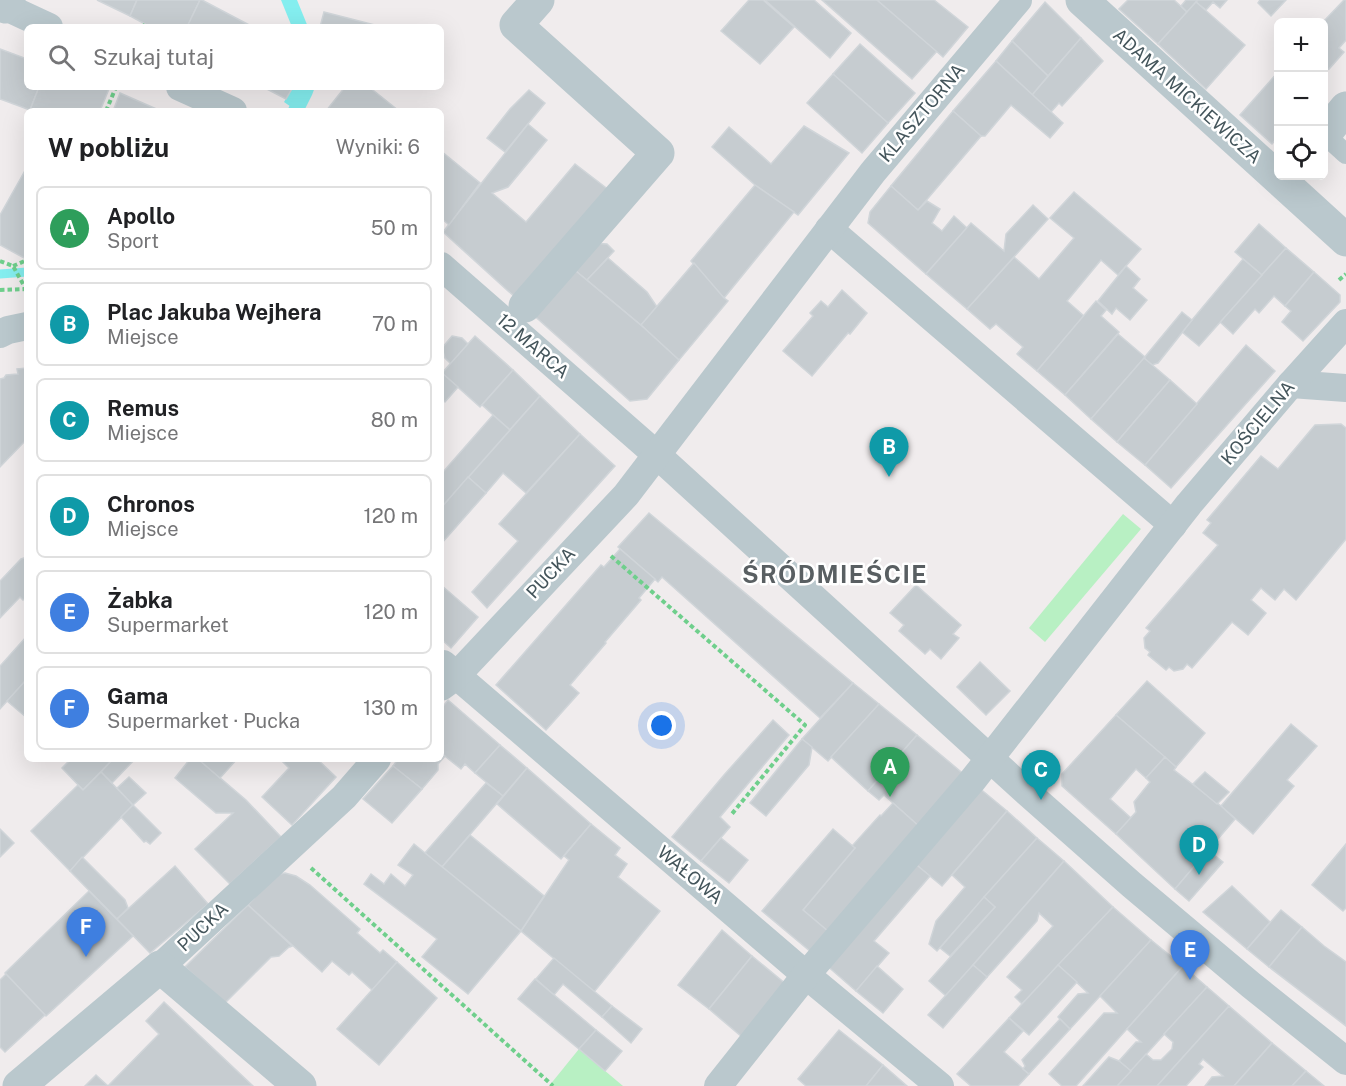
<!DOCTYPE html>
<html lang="pl">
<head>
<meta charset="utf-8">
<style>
	body { margin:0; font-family:"Public Sans",sans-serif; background:#f2f2f2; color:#202124 }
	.controls { position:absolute; right:18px; top:18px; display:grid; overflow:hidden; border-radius:9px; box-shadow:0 6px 24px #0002 }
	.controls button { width:54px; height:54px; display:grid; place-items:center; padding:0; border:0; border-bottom:2px solid #e0e0e0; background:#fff; color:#202124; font:30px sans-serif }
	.you { position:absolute; left:662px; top:726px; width:21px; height:21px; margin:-15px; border:4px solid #fff; border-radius:50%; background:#1a73e8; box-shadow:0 0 0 9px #1a73e833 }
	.badge { display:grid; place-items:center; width:39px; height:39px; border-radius:50%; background:#b45309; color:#fff; font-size:20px; font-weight:700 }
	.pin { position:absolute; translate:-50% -50px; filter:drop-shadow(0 2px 3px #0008) }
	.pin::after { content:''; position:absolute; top:32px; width:21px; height:18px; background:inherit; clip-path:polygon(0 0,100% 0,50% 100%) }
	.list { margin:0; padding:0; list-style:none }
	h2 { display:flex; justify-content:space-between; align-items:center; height:78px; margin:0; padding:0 24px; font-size:26px }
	h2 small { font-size:20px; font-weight:400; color:#757577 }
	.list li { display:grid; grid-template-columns:39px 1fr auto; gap:18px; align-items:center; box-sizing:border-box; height:84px; margin:0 12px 12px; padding:0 12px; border:2px solid #e0e0e0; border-radius:9px }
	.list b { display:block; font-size:22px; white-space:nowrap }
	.list p { margin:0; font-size:20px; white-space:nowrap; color:#757577 }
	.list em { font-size:20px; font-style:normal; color:#757577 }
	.icon { flex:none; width:33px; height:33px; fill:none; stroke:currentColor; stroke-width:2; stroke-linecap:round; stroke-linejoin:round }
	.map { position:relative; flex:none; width:1346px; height:1086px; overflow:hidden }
	.search { position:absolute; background:#fff; box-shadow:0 6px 24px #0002; left:24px; top:24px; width:420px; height:66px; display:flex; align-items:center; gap:15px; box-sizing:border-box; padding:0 21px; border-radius:9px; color:#757577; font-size:22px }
	.panel { position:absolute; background:#fff; box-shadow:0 6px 24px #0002; left:24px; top:108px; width:420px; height:654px; border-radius:9px }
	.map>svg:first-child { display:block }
</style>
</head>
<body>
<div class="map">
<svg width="1346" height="1086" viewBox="0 0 1346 1086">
	<rect width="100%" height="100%" fill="#f0eced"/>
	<g fill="#b8f0c3">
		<path d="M1123,514l18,15 -96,113 -16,-14z"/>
		<path d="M579,1049l44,37h-74z"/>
	</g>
	<g fill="#84eeef">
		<path d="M281,0h16l11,27h-16z"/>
		<path d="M293,87h22l-3,8 -8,16h-7l-13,-9z"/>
	</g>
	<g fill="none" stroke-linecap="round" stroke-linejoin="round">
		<g stroke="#84eeef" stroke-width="9">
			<path d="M292,111l12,-24"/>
			<path d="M0,274l27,-2"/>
		</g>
	</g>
	<g fill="#c6ccd0" stroke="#d0d5d9" stroke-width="1.5">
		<path d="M97,0h40l-7,16z"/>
		<path d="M137,0h63l-13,27h-37l-5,-3 -15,-8z"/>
		<path d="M200,0h2l51,27h-66z"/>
		<path d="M749,0h14l31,27 -34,37 -39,-33z"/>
		<path d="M765,0h49l37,33 -21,25z"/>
		<path d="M822,0h55l60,51 -25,28z"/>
		<path d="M877,0h57l34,27 -25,30z"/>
		<path d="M1128,0h46l13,12 -29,32 -39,-35z"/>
		<path d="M1186,0h12l-11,12 -6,-6z"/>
		<path d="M1198,0h29l-7,8 -7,-6 -7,8 -10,-8z"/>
		<path d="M1260,0h26l-15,16 -13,-13z"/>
		<path d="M1344,0h2v40l-7,8 5,4 -15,17 -5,2 -1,-49z"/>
		<path d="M1045,2l36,36 -33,38 -36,-35z"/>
		<path d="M1196,2l49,43 -39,44 -48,-45z"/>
		<path d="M324,12l55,14v1h-59z"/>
		<path d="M1081,38l22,23 -41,45 -3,-3 -8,9 -19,-17z"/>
		<path d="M1012,41l36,35 -16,19 -36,-34z"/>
		<path d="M860,44l55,49 -27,30 -55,-49z"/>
		<path d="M0,49l27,10v28h12l-9,23 -30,-11z"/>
		<path d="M996,61l67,62 -13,15 -39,-33 -26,31h-4l-28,-25z"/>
		<path d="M1278,72v65l-6,7 -32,-29z"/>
		<path d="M833,74l55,49 -26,30 -55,-50z"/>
		<path d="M39,87h65l5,2 -9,22h-67l-3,-1z"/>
		<path d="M263,87h30l-7,12z"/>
		<path d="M345,87h24l30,24h-73z"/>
		<path d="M529,90l16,13 -40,49 -18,-14 23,-29z"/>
		<path d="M120,93l41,18h-48z"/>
		<path d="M953,111l28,25 -63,74 -27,-24z"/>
		<path d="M528,124l19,16 -39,47 -16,6 34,29 49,-58 34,26 -92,109 -74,-67z"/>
		<path d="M804,126l45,27 -51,62 -43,-30 -43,-38 17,-20 42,37z"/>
		<path d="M441,151l39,32 -31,42 -8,-7z"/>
		<path d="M27,167v90l-1,2 -26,-14v-30z"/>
		<path d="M755,185l39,27 -70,86 -33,-37z"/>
		<path d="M891,186l27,24 9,-9 13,8 -8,14 10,8 12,-15 13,12 -41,46 -58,-51 2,-11z"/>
		<path d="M1074,192l67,57 -23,26 -17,-15 -34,41 17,15 -47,55 -20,-17 6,-7 -27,-23 -6,5 -23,-20 47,-52 25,22 35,-41 -24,-20z"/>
		<path d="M1033,205l15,14 -81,90 -41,-35 45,-51 33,28 2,-17z"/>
		<path d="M1259,224l27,24 -24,27 -27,-23z"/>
		<path d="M593,243l14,1 7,7 -27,29 -16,-13z"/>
		<path d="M1286,248l28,24 -29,34 -11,-10 -15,17 -4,-4 -22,25 -13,-12z"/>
		<path d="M608,258l39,34 10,15 -16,18 -54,-45z"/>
		<path d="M1243,259l19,16 -63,71 -17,-14z"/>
		<path d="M694,263l30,35 4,3 -49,59 -38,-35z"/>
		<path d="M1126,266l14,13 -7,9 14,12 -17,20 -14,-12 -4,6 -14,-13z"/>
		<path d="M571,267l72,60 36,33 -32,39 -17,2 -100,-89z"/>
		<path d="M1314,272l26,23v7l-37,39 -21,-19 9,-11 -6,-5z"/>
		<path d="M842,290l25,23 -17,21 -2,-1 -36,43 -29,-25 30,-35 -3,-3 11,-12 7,6z"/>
		<path d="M1096,301l10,9 -5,6 18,16 -54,63 -28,-24z"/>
		<path d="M1182,312l10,8 -34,43 -6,2 -8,-7z"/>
		<path d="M1118,334l27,23 -54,62 -26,-24z"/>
		<path d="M452,336l10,2 6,6 -17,20 -6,-6 -3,-10z"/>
		<path d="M475,336l38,34 -33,37 -38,-34z"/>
		<path d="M1246,345l29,26 -104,117 -26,-23z"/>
		<path d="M1144,358l26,22 -53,62 -26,-23z"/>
		<path d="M27,368v71l-27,28v-88l4,-1 2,-3 12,-1 -1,-5z"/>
		<path d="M513,370l27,26 -30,34 -28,-25z"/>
		<path d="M442,373l16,14 -13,15 -4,-4v-23z"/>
		<path d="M1170,380l27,24 -52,61 -28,-23z"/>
		<path d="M540,396l40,38 -54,59 -23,-20 -17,20 -18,-16z"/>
		<path d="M493,415l17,15 -69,78v-38l2,2z"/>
		<path d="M1341,424l5,4v111l-50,61 -12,-11 -9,11 -14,-12 -10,12 15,13 -18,22 -16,-13 -40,46 -5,-4 -4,5 -9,2 -5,-4 -3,3 -18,-15 2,-3 -5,-4 -1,-10 6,-7 -4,-3 72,-83 -15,-12 8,-10 -4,-3 54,-64 17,13 37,-44z"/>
		<path d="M580,434l35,32 -128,142 -15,-16 46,-51 -19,-17z"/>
		<path d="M468,477l18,16 -45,51v-36z"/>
		<path d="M649,513l204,170 -33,35 -158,-141 -4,5 -40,-35z"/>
		<path d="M620,549l35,30 -16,19 2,2 -36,42 1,1 -36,42 9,8 -33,37 -50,-45 105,-120 3,2z"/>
		<path d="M27,557l-1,17 1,23 -4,3 -3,-3 -20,21v-37l21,-22z"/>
		<path d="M441,585l37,32 -27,31 -10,-9z"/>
		<path d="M916,585l45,40 -8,9 6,4 -18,21 -11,-10 -5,5 -26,-23 5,-6 -14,-12z"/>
		<path d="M27,636v43l-27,30v-43z"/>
		<path d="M980,662l30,29 -24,24 -29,-28z"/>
		<path d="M27,679v39l-20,-17z"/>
		<path d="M1147,681l58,52 -29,34 -60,-52z"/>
		<path d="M853,683l26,21 -51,57 -26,-22z"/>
		<path d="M448,700l52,45 -25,28 -10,-9 -4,5 -20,-16v-44z"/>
		<path d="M879,704l38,31 -49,56 -37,-34z"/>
		<path d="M1116,715l49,42 -19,21 -10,-9 -26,30 21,19 -15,16 -54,-48v-12z"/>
		<path d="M773,720l16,15 -69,82 10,10 -29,34 -29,-24 52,-62z"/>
		<path d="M1291,724l26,22 -30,34 7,6 -41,48 -32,-28z"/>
		<path d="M917,735l49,41 -45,52 -37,-33 -5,5 -11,-9z"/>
		<path d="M802,739l10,8 -3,18 -43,51 -16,-13z"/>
		<path d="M500,745l27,23 -24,28 -28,-23z"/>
		<path d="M441,753l4,3 -7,8v6l-16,19 -29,-23 5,-7h43z"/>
		<path d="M1165,757l11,10 -2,3 47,36 14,13 -60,70 -59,-55 20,-22 -2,-10 16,-20 -4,-4z"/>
		<path d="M71,759h42l-30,31 -21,-22z"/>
		<path d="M113,759h22l-23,24 -11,-11z"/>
		<path d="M190,759h8l48,41 35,37 -51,47 -35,-35 38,-36h-17l-41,-35z"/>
		<path d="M198,759h39l-17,19z"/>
		<path d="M280,759h37l19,18 -44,48 -30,-28 27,-29z"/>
		<path d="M393,766l29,23 -30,34 -29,-24z"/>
		<path d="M527,768l64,56 -30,35 -64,-55z"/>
		<path d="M101,772l32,33 -63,66 -39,-40 47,-46 5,5z"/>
		<path d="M1205,772l24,20 -12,12 -24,-20z"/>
		<path d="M129,777l17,16 -13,12 -16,-17z"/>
		<path d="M486,783l17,13 -61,71 -17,-14z"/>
		<path d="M978,787l29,24 -65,75 -29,-24z"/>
		<path d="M893,803l28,25 -92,104 -26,-22 52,-62 -3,-2 28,-31 1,1z"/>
		<path d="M133,805l28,28 -11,11 -4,-3 -2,1 -23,-25z"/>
		<path d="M1007,811l30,27 -100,113 -8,-7 7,-23 29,-34 -13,-12z"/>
		<path d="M591,824l29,24 -5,7 12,9 -9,13 42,34 -66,81 -73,-61 48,-71 -5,-4z"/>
		<path d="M0,829l14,14 -14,14z"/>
		<path d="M833,829l22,19 -52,62 26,22 -18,20 -49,-41z"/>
		<path d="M470,835l74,61 -23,35 -79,-64z"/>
		<path d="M721,838l27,22 -19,23 -28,-22z"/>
		<path d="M1037,838l27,23 -118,135 -17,-15 66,-74 -11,-10z"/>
		<path d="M414,844l107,87 -53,63 -46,-37 15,-18 -73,-55 7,-10 13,10 7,-10 14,12 8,-11 -15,-10z"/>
		<path d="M1346,844v64l-3,3 -31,-26z"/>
		<path d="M1208,850l15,12 -34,39 -14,-12z"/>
		<path d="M82,857l43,43 3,8 -11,11 -47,-48z"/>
		<path d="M1064,861l49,46 -91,97 -7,-7 7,-7 -15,-13 46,-51 -14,-13 -2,8 -50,56 -14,-12z"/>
		<path d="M913,862l17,14 -56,65 15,12 -33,38 -31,-27z"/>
		<path d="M175,866l33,38 -58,49 -33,-34z"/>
		<path d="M285,873l11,3 14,9 50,44 -3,4 23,20 3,-3 14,12 -25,28 -20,-18 -3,3 -17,-14 -10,11 -74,-67 27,-30z"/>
		<path d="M1232,886l38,36 -23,27 -44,-37z"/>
		<path d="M89,891l44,45 -87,80 -41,-43z"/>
		<path d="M984,897l11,10 -45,49 -10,-8z"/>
		<path d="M248,905l44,41 -2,1h-1l-10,9 -8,1 -46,46 -40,-36z"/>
		<path d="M1113,907l38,33 -81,89 -12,-12 20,-23 10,-1 -30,-28z"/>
		<path d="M1281,910l21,17 -33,40 -22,-18z"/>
		<path d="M1302,927l22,19 22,16v64l-77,-59z"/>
		<path d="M722,930l30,26 -43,53 -31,-24z"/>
		<path d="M1151,940l32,26 -107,120h-14l-13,-12 55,-61h13l-17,-17z"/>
		<path d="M752,956l34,28 -44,53 -33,-28z"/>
		<path d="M554,958l58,48 -10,11 -39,-33 -9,11 -18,-16z"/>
		<path d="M397,962l40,36 -58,67 -42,-36z"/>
		<path d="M973,965l14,12 -44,51 -15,-13z"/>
		<path d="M1058,965l19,17 -48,53 -20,-17z"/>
		<path d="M877,966l26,23 -20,24 -27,-22z"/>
		<path d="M1183,966l24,21 -76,84 -12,-10 17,-19h5l-14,-13z"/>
		<path d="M6,974l39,41 -40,37 -5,-5v-67z"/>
		<path d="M535,979l61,51 -17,19 -61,-50z"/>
		<path d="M1207,987l22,19 -72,80h-40l29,-32 7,6h8l11,-11 1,-7 -9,-8z"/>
		<path d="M164,1002l89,84h-145l51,-52 -13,-13z"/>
		<path d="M612,1006l30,23 -11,14 -29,-26z"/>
		<path d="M1229,1006l43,37 -38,43h-29l7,-9 11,-1 -20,-17 -4,5 4,3 -17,19h-29z"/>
		<path d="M1009,1018l14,13 -19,21 25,22 -11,12h-47l-14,-12z"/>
		<path d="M1060,1019l10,10 -41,45 -6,-5 2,-3 -3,-6z"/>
		<path d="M596,1030l26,21 -17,20 -26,-22z"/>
		<path d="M839,1030l44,35 -17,21h-60l-8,-7z"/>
		<path d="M1272,1043l34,28 -14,15h-58z"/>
		<path d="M1109,1057l10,4 12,10 -14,15h-34z"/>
		<path d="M883,1065l24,21h-41z"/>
		<path d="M1306,1071l18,15h-32z"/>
		<path d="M96,1075l12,11h-23z"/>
	</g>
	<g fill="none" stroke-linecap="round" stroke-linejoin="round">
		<g stroke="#6fcf8c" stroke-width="4" stroke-dasharray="4.5 3" stroke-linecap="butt">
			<path d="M144,27l1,-3"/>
			<path d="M106,111l10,-24"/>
			<path d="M0,261l13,5 14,25"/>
			<path d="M13,266l14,-6"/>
			<path d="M1339,280l7,-6"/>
			<path d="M0,290l26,-1"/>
			<path d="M611,556l194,169 -74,90"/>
			<path d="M311,868l242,218"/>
		</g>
		<path stroke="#bac8cd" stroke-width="20" d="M1324,134l22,20"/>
		<g stroke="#bac8cd" stroke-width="28">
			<path d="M6,7l43,20"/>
			<path d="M180,87l53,24"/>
			<path d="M829,229l344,296"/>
			<path d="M441,266l216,189 363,331 112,99 119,100 95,76"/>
			<path d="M0,334l8,-4 19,-4"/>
			<path d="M1291,384l55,4"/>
			<path d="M443,664l363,311 134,111"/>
			<path d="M441,687l15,-11 170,-181 247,-323 145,-172"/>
			<path d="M160,967l184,-170 33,-38"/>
			<path d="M718,1086l88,-111 166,-194 217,-277 102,-120 55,-61"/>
		</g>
		<g stroke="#bac8cd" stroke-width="33">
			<path d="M0,5l6,2 3,-7"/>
			<path d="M1324,135l22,-27"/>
			<path d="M525,306l133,-153 -142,-128 22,-25"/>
			<path d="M19,1086l141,-119 140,119"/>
		</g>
		<path stroke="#bac8cd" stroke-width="33" d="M1082,0l264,240"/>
	</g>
	<g text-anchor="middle" stroke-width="5" stroke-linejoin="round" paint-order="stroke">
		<g font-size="18" fill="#44555b" stroke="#fff">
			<text transform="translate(1187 96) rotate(42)" y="6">ADAMA MICKIEWICZA</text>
			<text transform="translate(922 113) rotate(-50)" y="6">KLASZTORNA</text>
			<text transform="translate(533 346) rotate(41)" y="6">12 MARCA</text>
			<text transform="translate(1258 423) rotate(-50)" y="6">KOŚCIELNA</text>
			<text transform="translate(551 573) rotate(-47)" y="6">PUCKA</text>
			<text transform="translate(690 875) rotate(40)" y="6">WAŁOWA</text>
			<text transform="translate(203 927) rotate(-43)" y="6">PUCKA</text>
		</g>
		<g font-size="24" font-weight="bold" letter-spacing="1.5" fill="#595f62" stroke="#fff">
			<text x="835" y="583">ŚRÓDMIEŚCIE</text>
		</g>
	</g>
</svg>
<div class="controls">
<button>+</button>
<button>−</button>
<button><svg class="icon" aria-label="locate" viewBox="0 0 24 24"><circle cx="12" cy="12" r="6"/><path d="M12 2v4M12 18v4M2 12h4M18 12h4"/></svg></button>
</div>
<div class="you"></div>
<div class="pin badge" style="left:890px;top:797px;background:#2e9e5b">A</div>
<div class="pin badge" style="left:889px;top:477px;background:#0f9aa8">B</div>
<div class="pin badge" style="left:1041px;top:800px;background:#0f9aa8">C</div>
<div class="pin badge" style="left:1199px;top:875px;background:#0f9aa8">D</div>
<div class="pin badge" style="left:1190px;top:980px;background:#3f7fe0">E</div>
<div class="pin badge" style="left:86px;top:957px;background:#3f7fe0">F</div>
<div class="search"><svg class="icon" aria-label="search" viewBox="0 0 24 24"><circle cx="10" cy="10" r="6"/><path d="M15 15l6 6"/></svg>Szukaj tutaj</div>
<section class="panel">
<h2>W pobliżu<small>Wyniki: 6</small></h2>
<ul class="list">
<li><span class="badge" style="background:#2e9e5b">A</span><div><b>Apollo</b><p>Sport</p></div><em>50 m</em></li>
<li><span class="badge" style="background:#0f9aa8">B</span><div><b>Plac Jakuba Wejhera</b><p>Miejsce</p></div><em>70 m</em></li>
<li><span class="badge" style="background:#0f9aa8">C</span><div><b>Remus</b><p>Miejsce</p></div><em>80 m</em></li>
<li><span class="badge" style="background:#0f9aa8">D</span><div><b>Chronos</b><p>Miejsce</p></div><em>120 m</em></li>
<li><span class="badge" style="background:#3f7fe0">E</span><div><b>Żabka</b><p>Supermarket</p></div><em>120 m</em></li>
<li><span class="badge" style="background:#3f7fe0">F</span><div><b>Gama</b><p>Supermarket · Pucka</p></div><em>130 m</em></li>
</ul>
</section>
</div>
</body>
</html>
